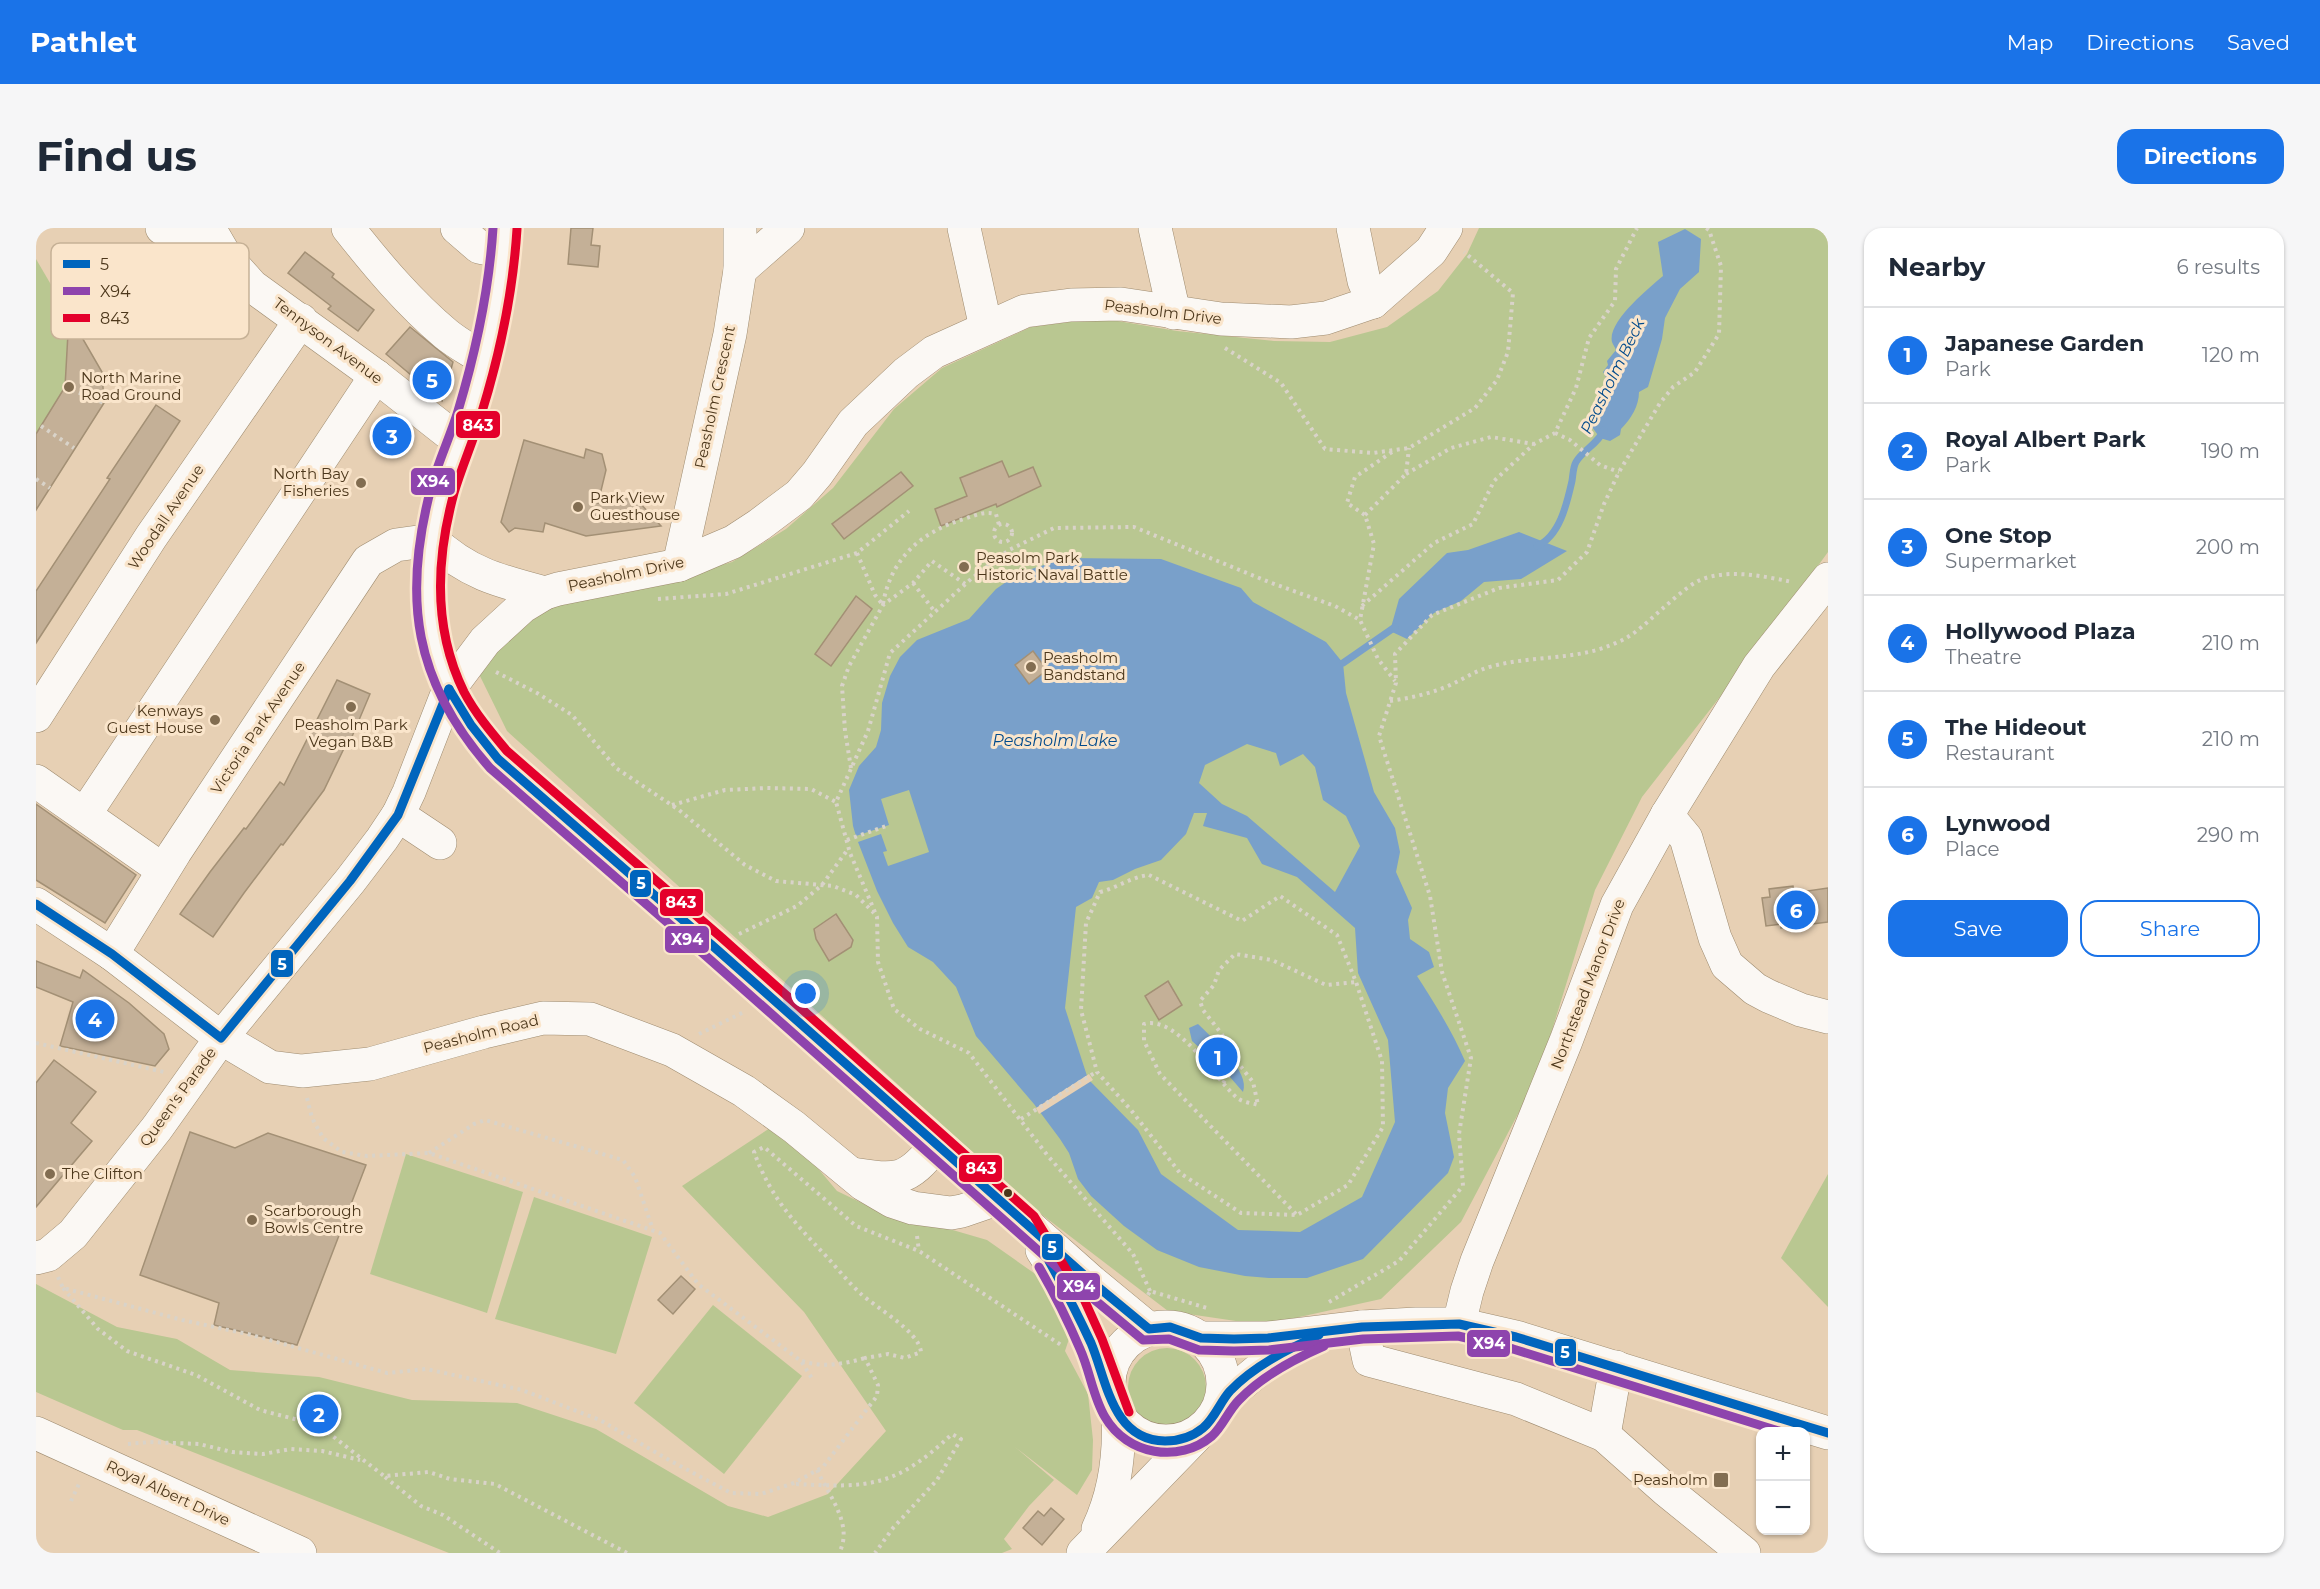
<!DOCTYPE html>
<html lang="en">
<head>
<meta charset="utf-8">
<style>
	body { margin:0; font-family:Montserrat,sans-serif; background:#f6f6f7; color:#1f2937 }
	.controls { position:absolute; right:18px; bottom:18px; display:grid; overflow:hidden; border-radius:12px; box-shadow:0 2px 4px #0004 }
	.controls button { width:54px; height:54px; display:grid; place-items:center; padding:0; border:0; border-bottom:2px solid #e0e1e3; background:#fff; color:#1f2937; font:30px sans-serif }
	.you { position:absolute; left:770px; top:766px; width:21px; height:21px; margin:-15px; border:4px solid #fff; border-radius:50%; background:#1a73e8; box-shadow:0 0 0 9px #1a73e833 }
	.badge { display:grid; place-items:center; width:39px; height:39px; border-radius:50%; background:#1a73e8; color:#fff; font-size:20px; font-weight:700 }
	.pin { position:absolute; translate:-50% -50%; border:3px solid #fff; box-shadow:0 2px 6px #0006 }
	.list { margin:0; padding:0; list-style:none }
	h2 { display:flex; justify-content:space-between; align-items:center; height:78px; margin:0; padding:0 24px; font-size:26px }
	h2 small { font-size:20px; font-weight:400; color:#747a83 }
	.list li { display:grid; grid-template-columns:39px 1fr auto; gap:18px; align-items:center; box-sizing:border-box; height:96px; padding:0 24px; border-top:2px solid #e0e1e3 }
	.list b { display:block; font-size:22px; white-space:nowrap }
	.list p { margin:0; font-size:20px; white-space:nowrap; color:#747a83 }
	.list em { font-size:20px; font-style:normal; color:#747a83 }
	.actions { display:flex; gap:12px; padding:18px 24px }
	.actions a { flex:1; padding:14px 0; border:2px solid #1a73e8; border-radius:18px; text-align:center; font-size:21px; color:#1a73e8 }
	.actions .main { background:#1a73e8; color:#fff }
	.map { position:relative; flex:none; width:1792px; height:1325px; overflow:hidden; border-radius:18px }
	header { display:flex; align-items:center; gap:36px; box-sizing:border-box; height:84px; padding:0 30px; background:#1a73e8; color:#fff }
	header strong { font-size:28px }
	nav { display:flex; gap:33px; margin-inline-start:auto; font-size:21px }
	.intro { display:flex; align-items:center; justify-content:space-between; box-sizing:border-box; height:144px; padding:0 36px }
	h1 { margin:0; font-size:42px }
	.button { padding:15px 27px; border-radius:18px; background:#1a73e8; color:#fff; font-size:21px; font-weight:700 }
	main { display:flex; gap:36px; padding:0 36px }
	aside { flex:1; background:#fff; border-radius:18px; box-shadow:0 2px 4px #0004 }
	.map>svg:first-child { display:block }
</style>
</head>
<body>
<header>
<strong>Pathlet</strong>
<nav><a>Map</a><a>Directions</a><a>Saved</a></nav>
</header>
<div class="intro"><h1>Find us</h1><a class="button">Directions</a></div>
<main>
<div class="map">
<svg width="1792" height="1325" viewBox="0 0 1792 1325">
	<rect width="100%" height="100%" fill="#e7d0b4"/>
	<g fill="#b9c791">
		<path d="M1443,0h349v324l-63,87 -123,158 -47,93 -57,186 -77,146 -80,77 -118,26 -95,-14 -127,-97 -534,-483 -30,-61 60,-64 108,-19 87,-25 54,-33 47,-41 61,-79 48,-41 89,-41 69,-9 77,13 97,10 56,1 57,-15 51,-36 29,-37z"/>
		<path d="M0,31l66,113 2,31 -68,105z"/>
		<path d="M743,894l58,69 52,25 50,10 48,14 54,38 30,55 -6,18 23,43 5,46 -1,30 -15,25 -62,-48 39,33 -25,26 -25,33 8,10 -10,4h-553l-312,-123h-14l-87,-38v-108l81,43 60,12 53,31 89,7 93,23 105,3 79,26 132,77 40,11 60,-23 58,-63 -82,-119 -122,-126z"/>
		<path d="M370,926l117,38 -36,121 -117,-39z"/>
		<path d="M1792,946v133l-47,-49z"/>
		<path d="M498,969l118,40 -36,117 -121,-35z"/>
		<path d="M677,1077l89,71 -78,98 -90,-71z"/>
		<circle cx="1131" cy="1159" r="39"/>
	</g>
	<g fill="#79a0ca" fill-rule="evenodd">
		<path d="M1649,1l16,10 -2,33 -19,17 -15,29 -3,21 -14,48 -9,5c0,14 -8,27 -18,37l-1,6 -10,6 -10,-3 -8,-11c9,-16 24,-36 11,-55l5,-7 -1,-4 9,-11c-1,-3 -3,-5 -4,-8 -5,-20 37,-54 51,-66l-5,-34z"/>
		<path d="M1483,304l48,19 -46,28 -37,3 -23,19 -27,12 -27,26 -17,-8 9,-32 48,-46 21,-3z"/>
		<path d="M1030,330l95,1 80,29 12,14 73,40 17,21 3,30 28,99 21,36 5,24 -4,20 16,36 -4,12 2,19 19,13 5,15 -17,9c18,28 35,55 48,85l-17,27 -3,25 9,44 -6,16 -85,86 -56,19h-38l-24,-2 -46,-9 -42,-17 -33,-24 -33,-30 -13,-17 -9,-26 -9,-14 -26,-35 -58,-68 -20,-49 -23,-25 -25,-15 -15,-24 -16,-32 -19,-49 23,-8 6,17 -4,1 5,14 41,-14 -20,-62 -28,9 8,26 -33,11 -3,-10 -4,-36 10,-24 17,-19 5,-17 1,-27 8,-27 10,-19 17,-17 52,-21 27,-30 23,-16zM1211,516l29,9 4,13 23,-12 12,13 8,33 23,16 14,30 -25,46 -88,-76 -25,-12 -23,-21 6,-18zM1158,585h13l-4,13 44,12 15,26 35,13 58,51 3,45 30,67 7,82 -33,75 -62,35 -62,-2 -77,-56 -23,-44 -50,-51 -23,-71 11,-101 16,-9 7,-16 14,-2 22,-11 26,-9 25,-26z"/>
		<path d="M1162,796c14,14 53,48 45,68l-20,-23 -31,-28 -3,-13z"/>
	</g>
	<path fill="#e7d0b4" d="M1053,846l4,6 -54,34 -3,-6z"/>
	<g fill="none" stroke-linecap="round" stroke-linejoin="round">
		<g stroke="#79a0ca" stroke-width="7">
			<path d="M1501,318c23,-10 30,-43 35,-65 1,-6 1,-14 4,-19 7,-12 22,-18 28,-32"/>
			<path d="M1307,435l52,-36"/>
		</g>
	</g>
	<g fill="#c4b097" stroke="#a39075" stroke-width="1.5">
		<path d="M535,0h22l-2,17 9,1 -2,21 -30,-3z"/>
		<path d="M269,24l29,22 -2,3 42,33 -16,21 -30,-22 3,-3 -43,-33z"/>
		<path d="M33,87l33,57 2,31 -68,107v-76l29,-47z"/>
		<path d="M374,99l43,35 -11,39 -56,-47z"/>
		<path d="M120,177l24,16 -144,222v-52l74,-112 -3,-1z"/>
		<path d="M488,212l60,18 2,-9 16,5 4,16 -8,33 34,-5v5l7,-1 22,24 -75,10 -41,-13 -2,9 -28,-4 -6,4 -8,-10z"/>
		<path d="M966,233l7,16 24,-10 8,19 -44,21 -1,-3 -55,22 -6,-17 32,-13 -7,-18z"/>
		<path d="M865,244l12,14 -69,53 -12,-15z"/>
		<path d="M820,368l16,13 -41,57 -16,-12z"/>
		<path d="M997,423l14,19 -18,14 -14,-19z"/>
		<path d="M301,452l33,14 -19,45 -2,-1 -25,52 -41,55 -2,-1 -37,49 -31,44 -33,-23 30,-42 34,-44 2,1 34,-47 4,3z"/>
		<path d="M0,576l100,71 -31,48 -69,-43z"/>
		<path d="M1757,658l1,7 34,-5v34l-47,6v-4l-15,2 -4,-28 8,-1 -1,-8z"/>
		<path d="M800,686l17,26 -2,7 -22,14 -13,-22 -2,-10z"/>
		<path d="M0,733l44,17 3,-8 46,33 35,31 5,15 -14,17 -95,-20 13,-44 -37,-15z"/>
		<path d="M1132,753l14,24 -23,15 -14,-24z"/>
		<path d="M18,832l42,32 -25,31 21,18 -56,66v-124z"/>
		<path d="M154,904l45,16 33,-15 98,32 -69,180 -83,-20 5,-22 -79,-28z"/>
		<path d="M645,1048l14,13 -22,25 -15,-14z"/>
		<path d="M1015,1280l13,11 -22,26 -19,-17 15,-17 6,5z"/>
	</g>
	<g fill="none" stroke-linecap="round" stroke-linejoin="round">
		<g stroke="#9e8b6f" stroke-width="34">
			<g id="minor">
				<path d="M126,0l68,34"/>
				<path d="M173,0l17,29 26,29 124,90 84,66"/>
				<path d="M312,0c30,38 61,75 98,106 12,10 26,17 39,26"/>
				<path d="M421,0l22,19 25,5"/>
				<path d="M928,0l22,100"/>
				<path d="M1119,0l19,85"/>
				<path d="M1317,0l11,53 9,21"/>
				<path d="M704,42l48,-42"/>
				<path d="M643,337l51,-231 10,-64v-42"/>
				<path d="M0,488l115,-179 150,-217"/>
				<path d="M0,553l127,89"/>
				<path d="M49,586l291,-438"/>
				<path d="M362,587l42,28"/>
				<path d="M1631,587l19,23 29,100 12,27 28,24 13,7 33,14 27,7"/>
				<path d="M76,726l63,-102 193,-291 28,-16 36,-5c35,33 67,41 113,53"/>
				<path d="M0,1030l12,-3 25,-21 84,-106 64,-90 129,-157 32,-42 16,-24 11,-23 40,-103 36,-48 37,-34 23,-14 13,-4 121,-24 54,-23 26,-17 40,-30 18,-21 36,-51 53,-50 28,-21 91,-41 46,-6 50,-1 100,15 70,3 35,-4 47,-16 58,-51 15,-23"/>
				<path d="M1423,1096l8,-33 10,-30 89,-220 51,-136 50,-90 92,-149 69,-87"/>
				<path d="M1326,1099l7,33 147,39 88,36 62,55 78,63"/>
				<path d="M0,1205l264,120"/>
				<path d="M1568,1207l12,-68"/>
				<path d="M1062,1301c17,-36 22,-73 20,-113"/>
				<path d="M1047,1325l119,-123"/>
			</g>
		</g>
		<g stroke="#9e8b6f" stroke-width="34">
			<g id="major">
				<path d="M469,0c-2,44 -8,87 -20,130 -8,29 -16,59 -26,87 -6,17 -14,34 -18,52 -26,104 -17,181 57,262l216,188 378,335 57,47"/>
				<path d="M0,676l76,50 109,84 49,29 32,4 68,-7 114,-32 59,-14 47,1 82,31 72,41 50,36 69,57 29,17 21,7 38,5 11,-2 35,-12"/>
				<path d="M816,946c45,7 55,8 84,-29"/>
				<path d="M1006,1022c28,43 49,90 67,139"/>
				<circle cx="1130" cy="1156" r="57"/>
				<path d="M1165,1110h67l94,-11 54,-3h43l57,13 312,96"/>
				<path d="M1185,1173l41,-34 47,-28"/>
			</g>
		</g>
		<g stroke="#d9d3c9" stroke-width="4" stroke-dasharray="3 4.5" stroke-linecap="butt">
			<path d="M1189,120l56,35 44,66 48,4 36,-5 66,-40 22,-28 11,-28 5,-59 -49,-41"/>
			<path d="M29,159l39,16"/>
			<path d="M5,198l33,22"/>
			<path d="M1519,205l15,7 30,25 19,7"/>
			<path d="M1356,224l-37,25 -8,26 18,12 9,29 -14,76 18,39 17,22"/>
			<path d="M1370,246l45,-26 40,-11 43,7"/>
			<path d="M0,251l14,9"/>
			<path d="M1329,287l41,-41 3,-26"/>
			<circle cx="967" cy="305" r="9"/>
			<path d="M821,325l18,42 8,10"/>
			<path d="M877,355l22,29"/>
			<path d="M622,371l68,-5 131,-41 52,-42"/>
			<path d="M847,376c8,-46 38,-72 81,-85 12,-4 20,-8 32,-5l3,11"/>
			<path d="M1326,378l72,-63 39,-19 21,-43 40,-37 21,-11 21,-45 13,-50 26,-37 1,-32 21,-41"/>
			<path d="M460,444l41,21 35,22 44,53 63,42 66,55 31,16 57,5 23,9 18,18"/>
			<path d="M1354,473c20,-3 39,-7 58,-15 16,-7 28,-16 45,-20 42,-11 85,-5 125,-24 17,-7 30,-21 44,-33 11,-9 23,-21 36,-28 28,-13 65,-5 94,1"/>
			<path d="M815,540l-6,-37 -3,-45 7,-20 34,-61 30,-22 19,-22 33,23"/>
			<path d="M636,577l53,-15 42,-2 44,1 25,13"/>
			<path d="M811,612l42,-15"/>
			<path d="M1113,647l93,46 38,-25 57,39 19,47 26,79 1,66 -35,58 -51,30 -56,-2 -61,-40 -49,-63 -34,-38 -16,-62 5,-87 14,-31c17,-4 31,-15 49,-17z"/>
			<path d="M703,706l58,-28 25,-21 26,-36"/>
			<path d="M663,806l47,-23"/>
			<path d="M0,815l128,29"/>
			<path d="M1187,855l15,-20"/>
			<path d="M271,870l5,20 11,20 19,14 25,4 62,-3 231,80 38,51 103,77 12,19"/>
			<path d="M985,891l75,-47"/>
			<path d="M393,925l45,-29 11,-4 138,40 12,17 18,53"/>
			<path d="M1260,986l-136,-140 -16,-33v-17c33,-9 70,53 92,73 5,5 15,6 22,8l-5,-23 -15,-19 -17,-30 -18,-23 -3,-9 14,-16 5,-15 16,-16 37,6 54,25 30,-3"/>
			<path d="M881,1008l2,15"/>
			<path d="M22,1049l5,11 119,32 70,15 135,38 39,-4 96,21 78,30 69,40 62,33 30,1 33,-11 29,-16 54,-71 1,-11 -13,-27 23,-4 17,4 16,-6c-2,-21 -45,-44 -61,-59 -12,-11 -23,-25 -34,-37 -33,-35 -55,-58 -72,-104l10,-5 92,79 63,25 142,94"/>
			<path d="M27,1060l35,41 29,22 69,24 64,35 42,11 28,13 54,42 45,-4 21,7 45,5 132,69"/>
			<path d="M1114,1063l-17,-37 -85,-98 -79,-103 -49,-24 -26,-20 -16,-47 -1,-45 -27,-64 -14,-51 32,-71 22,-78 82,-75 37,-28 45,-22 80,-1 135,55 66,24 25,14"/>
			<path d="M1112,1067l2,-4 57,17"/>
			<path d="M1293,1074l70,-41 64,-75 -4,-52 12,-76 -29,-86 -12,-76 -51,-160 17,-53 -1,-29 37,-39 67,-27 59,-8 29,-28 17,-48 15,-32 41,-69 13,-16 22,-15 24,-38 2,-68 -12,-36 -3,-2"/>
			<path d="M766,1133c21,7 42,3 63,-3"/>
			<path d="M92,1216l22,-2 49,2 33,8 31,2 28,-5 31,2 38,9"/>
			<path d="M781,1242c12,26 37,55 22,83"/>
			<path d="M349,1249l36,29 22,9 57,38"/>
			<path d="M760,1256c74,4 100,3 156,-50l9,5 -24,41 -44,48 -18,25"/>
			<path d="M35,1273l8,-17"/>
		</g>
		<use href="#minor" stroke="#fbf8f4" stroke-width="33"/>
		<use href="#major" stroke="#fbf8f4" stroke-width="33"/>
		<g stroke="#fae5cb" stroke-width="14">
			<g id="bus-1">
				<path d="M413,461l22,36 27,34 216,188 378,335 57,47 21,-2 31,11 33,1 34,-1 94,-11 97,-3 57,13 312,96"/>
				<path d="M0,676l76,50 109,84 129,-157 48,-66 51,-126"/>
				<path d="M1013,1033c15,27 29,54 42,82 16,38 21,97 74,98 14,0 27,-4 38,-13 12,-10 17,-26 27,-37 24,-25 58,-42 89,-56"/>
			</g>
		</g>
		<g stroke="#fae5cb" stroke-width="14">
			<g id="bus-2">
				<path d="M457,0c-4,63 -17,123 -35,183 -8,26 -20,51 -27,77 -29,110 -17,194 59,280l216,188 378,335 59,49 26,-1 30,11 35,1 35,-1 94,-11 95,-3 55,13 269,83"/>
				<path d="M1003,1039c15,26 29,54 41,82 10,22 13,48 25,68 22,38 74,47 107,19 11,-10 16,-25 27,-36 23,-24 55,-41 85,-54"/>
			</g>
		</g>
		<g stroke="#fae5cb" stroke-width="14">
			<path id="bus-3" d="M481,1c-4,64 -17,125 -36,186 -8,27 -19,51 -27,78 -18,66 -21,136 10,199 11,21 27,40 43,59l215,187 312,278 49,81 19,42 27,73"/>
		</g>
		<use href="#bus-1" stroke="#0065bd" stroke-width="9"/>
		<use href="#bus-2" stroke="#8e44ad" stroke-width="9"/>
		<use href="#bus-3" stroke="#e4002b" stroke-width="9"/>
	</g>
	<g fill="#826d51" stroke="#fae5cb" stroke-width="2">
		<circle cx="33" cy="159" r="6"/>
		<circle cx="325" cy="255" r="6"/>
		<circle cx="542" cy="279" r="6"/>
		<circle cx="928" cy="339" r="6"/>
		<circle cx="995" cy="439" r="6"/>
		<circle cx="315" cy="479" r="6"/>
		<circle cx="179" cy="492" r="6"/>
		<circle cx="14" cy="946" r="6"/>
		<circle cx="216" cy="992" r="6"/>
		<rect x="1677" y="1244" width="16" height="16" rx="3"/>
	</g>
	<circle fill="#4c371b" stroke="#fae5cb" stroke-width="2" cx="972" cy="965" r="5"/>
	<g text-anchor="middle" stroke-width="6" stroke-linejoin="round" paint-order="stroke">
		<g font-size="15" fill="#4c371b" stroke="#fae5cb">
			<text transform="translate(1127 84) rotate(7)" y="5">Peasholm Drive</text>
			<text transform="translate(292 113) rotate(37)" y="5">Tennyson Avenue</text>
			<text transform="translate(679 169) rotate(-78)" y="5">Peasholm Crescent</text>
			<text transform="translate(130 289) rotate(-56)" y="5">Woodall Avenue</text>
			<text transform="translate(590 346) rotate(-12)" y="5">Peasholm Drive</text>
			<text transform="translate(222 500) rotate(-56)" y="5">Victoria Park Avenue</text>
			<text transform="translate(1552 756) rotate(-69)" y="5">Northstead Manor Drive</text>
			<text transform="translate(445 806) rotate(-14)" y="5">Peasholm Road</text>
			<text transform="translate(142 869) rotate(-54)" y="5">Queen's Parade</text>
			<text transform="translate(132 1265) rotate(25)" y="5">Royal Albert Drive</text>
		</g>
		<g font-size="15" fill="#4c371b" stroke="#fae5cb" text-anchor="start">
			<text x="45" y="155">North Marine<tspan x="45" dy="17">Road Ground</tspan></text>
			<text x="313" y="251" text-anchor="end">North Bay<tspan x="313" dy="17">Fisheries</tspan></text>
			<text x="554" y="275">Park View<tspan x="554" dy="17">Guesthouse</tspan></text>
			<text x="940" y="335">Peasolm Park<tspan x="940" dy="17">Historic Naval Battle</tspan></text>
			<text x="1007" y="435">Peasholm<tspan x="1007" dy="17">Bandstand</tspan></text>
			<text x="167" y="488" text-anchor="end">Kenways<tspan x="167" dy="17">Guest House</tspan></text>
			<text x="315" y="502" text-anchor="middle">Peasholm Park<tspan x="315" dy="17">Vegan B&amp;B</tspan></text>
			<text x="26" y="951">The Clifton</text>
			<text x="228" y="988">Scarborough<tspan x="228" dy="17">Bowls Centre</tspan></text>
			<text x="1672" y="1257" text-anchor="end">Peasholm</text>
		</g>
		<g font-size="16" font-style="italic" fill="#004a8c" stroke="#fae5cb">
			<text transform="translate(1576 148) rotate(-64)" y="6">Peasholm Beck</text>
			<text x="1019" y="518">Peasholm Lake</text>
		</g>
	</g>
	<rect x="15" y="15" width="198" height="96" rx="9" fill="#fae5cb" stroke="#c6b196" stroke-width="1.5"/>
	<rect x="27" y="32" width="27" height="8" fill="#0065bd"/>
	<rect x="27" y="59" width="27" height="8" fill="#8e44ad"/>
	<rect x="27" y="86" width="27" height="8" fill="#e4002b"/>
	<g font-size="16" fill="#4c371b">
		<text x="64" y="42">5</text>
		<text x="64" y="69">X94</text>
		<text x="64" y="96">843</text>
	</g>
	<g stroke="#fae5cb" stroke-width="2">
		<rect x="419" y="182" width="46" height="29" rx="6" fill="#e4002b"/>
		<rect x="374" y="239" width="46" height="29" rx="6" fill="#8e44ad"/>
		<rect x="593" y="641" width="23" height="29" rx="6" fill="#0065bd"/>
		<rect x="623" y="660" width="45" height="29" rx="6" fill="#e4002b"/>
		<rect x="628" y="697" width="46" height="29" rx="6" fill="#8e44ad"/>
		<rect x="234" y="721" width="24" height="29" rx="6" fill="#0065bd"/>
		<rect x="922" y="926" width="45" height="29" rx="6" fill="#e4002b"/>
		<rect x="1005" y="1005" width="23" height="28" rx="6" fill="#0065bd"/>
		<rect x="1020" y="1044" width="45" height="29" rx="6" fill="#8e44ad"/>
		<rect x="1430" y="1101" width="45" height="29" rx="6" fill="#8e44ad"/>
		<rect x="1518" y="1110" width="23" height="29" rx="6" fill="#0065bd"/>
	</g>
	<g font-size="16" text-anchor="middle" font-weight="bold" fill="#fff">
		<text x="442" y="203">843</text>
		<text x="397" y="259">X94</text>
		<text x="605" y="661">5</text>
		<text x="645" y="680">843</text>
		<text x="651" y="717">X94</text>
		<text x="246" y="742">5</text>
		<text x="945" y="946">843</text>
		<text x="1016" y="1025">5</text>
		<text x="1043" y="1064">X94</text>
		<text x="1453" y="1121">X94</text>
		<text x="1529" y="1130">5</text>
	</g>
</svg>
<div class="controls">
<button>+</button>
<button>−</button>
</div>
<div class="you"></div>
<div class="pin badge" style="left:1182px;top:829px">1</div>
<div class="pin badge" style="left:283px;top:1186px">2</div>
<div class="pin badge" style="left:356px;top:208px">3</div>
<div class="pin badge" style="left:59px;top:791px">4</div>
<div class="pin badge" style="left:396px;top:152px">5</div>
<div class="pin badge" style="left:1760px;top:682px">6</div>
</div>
<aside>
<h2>Nearby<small>6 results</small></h2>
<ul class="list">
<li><span class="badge">1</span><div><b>Japanese Garden</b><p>Park</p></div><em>120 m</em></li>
<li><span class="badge">2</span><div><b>Royal Albert Park</b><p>Park</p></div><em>190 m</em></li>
<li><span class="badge">3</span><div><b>One Stop</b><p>Supermarket</p></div><em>200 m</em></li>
<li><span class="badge">4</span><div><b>Hollywood Plaza</b><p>Theatre</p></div><em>210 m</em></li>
<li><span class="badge">5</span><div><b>The Hideout</b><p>Restaurant</p></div><em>210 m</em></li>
<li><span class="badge">6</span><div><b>Lynwood</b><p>Place</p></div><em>290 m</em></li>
</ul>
<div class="actions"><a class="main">Save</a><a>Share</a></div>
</aside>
</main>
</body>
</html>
